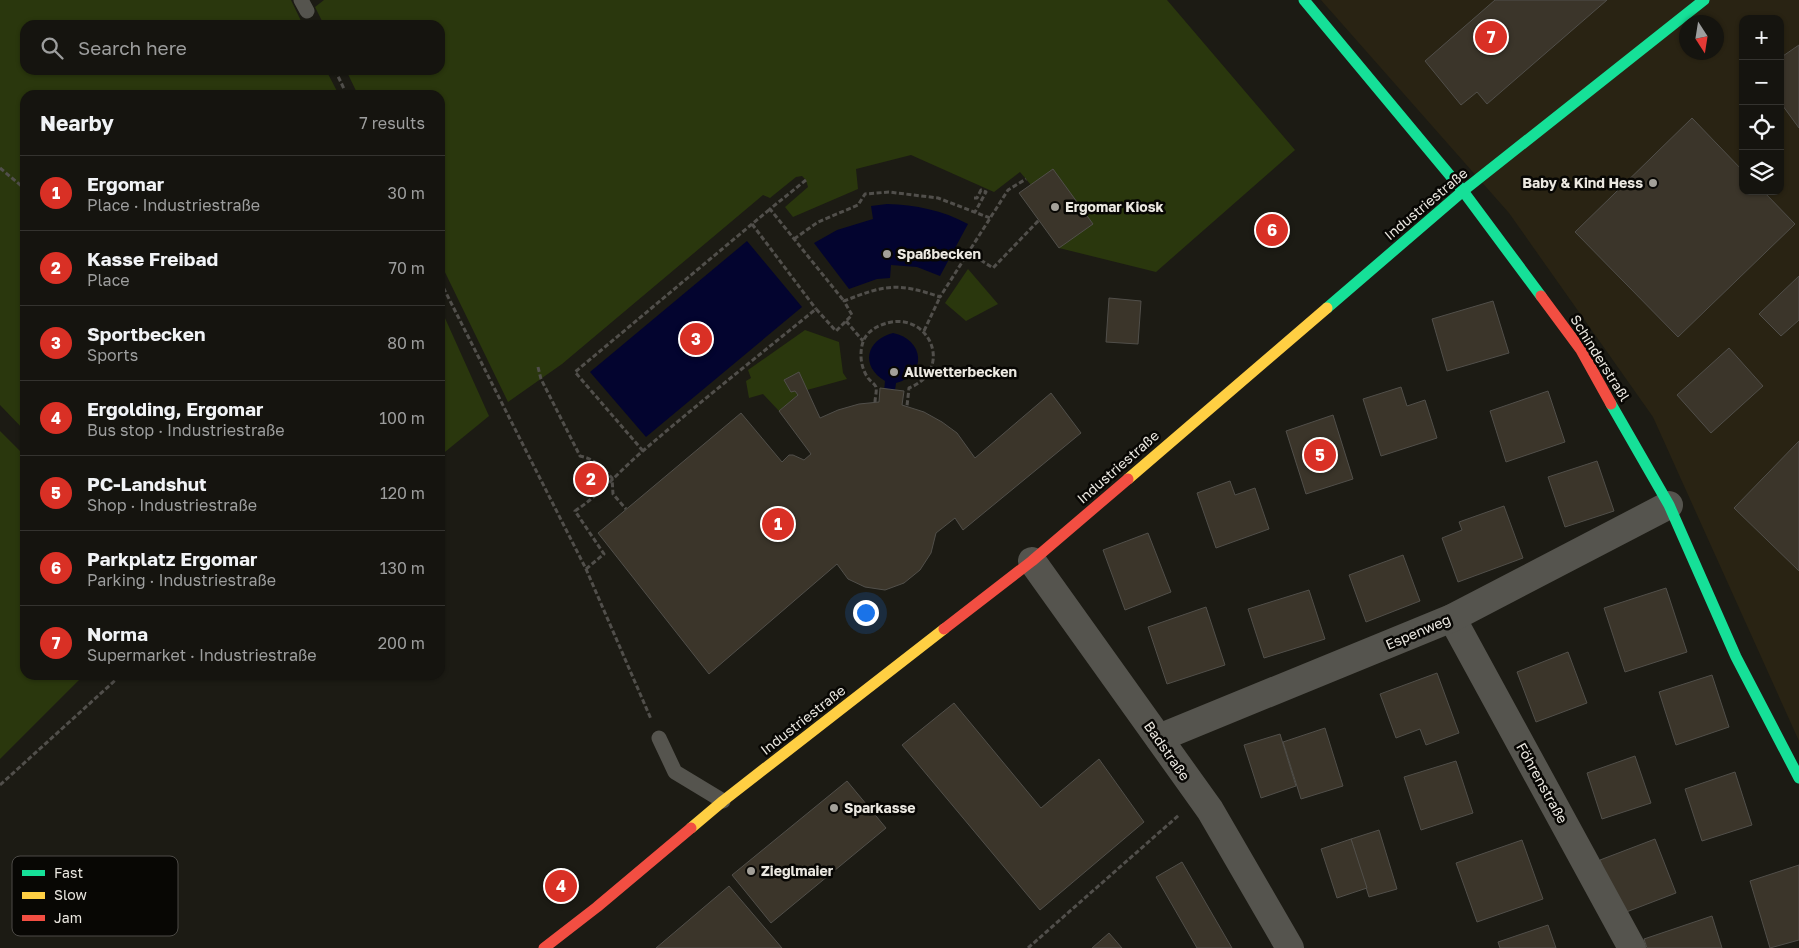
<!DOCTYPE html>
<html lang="en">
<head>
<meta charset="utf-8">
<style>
	body { margin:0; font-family:"Golos Text",sans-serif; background:#22211d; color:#f1f3f6 }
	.controls { position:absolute; right:15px; top:15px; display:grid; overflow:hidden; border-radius:10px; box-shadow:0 1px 4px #0004 }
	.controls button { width:45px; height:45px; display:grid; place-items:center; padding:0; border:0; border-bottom:1px solid #34332f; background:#15140f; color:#f1f3f6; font:25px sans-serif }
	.compass { position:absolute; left:1679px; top:15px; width:45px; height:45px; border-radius:50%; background:#15140f; box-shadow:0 1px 4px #0004; rotate:168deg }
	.you { position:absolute; left:865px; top:612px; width:18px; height:18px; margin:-12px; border:4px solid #fff; border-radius:50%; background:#1a73e8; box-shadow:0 0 0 8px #1a73e833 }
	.badge { display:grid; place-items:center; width:32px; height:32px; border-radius:50%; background:#d93025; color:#fff; font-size:16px; font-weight:700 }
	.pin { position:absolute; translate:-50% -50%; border:2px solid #fff; box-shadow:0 1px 5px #0006 }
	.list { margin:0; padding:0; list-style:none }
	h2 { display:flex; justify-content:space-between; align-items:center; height:65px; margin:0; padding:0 20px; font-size:21px }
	h2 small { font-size:16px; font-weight:400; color:#9d9e9e }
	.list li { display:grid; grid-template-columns:32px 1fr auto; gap:15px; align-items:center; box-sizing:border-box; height:75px; padding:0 20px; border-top:1px solid #34332f }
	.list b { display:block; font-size:19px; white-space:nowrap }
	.list p { margin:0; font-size:16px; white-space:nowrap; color:#9d9e9e }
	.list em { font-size:16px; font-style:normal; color:#9d9e9e }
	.icon { flex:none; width:28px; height:28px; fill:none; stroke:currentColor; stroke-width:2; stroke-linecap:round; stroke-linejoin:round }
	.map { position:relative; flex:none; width:1799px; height:948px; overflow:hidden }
	.search { position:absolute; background:#15140f; box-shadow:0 1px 4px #0004; left:20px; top:20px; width:425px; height:55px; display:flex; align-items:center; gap:12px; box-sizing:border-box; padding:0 18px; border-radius:15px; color:#9d9e9e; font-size:19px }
	.panel { position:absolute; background:#15140f; box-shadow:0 1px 4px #0004; left:20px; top:90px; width:425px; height:590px; border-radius:15px }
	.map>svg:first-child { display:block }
</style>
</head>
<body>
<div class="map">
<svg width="1799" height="948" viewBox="0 0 1799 948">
	<rect width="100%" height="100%" fill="#1c1b14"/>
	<path fill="#292313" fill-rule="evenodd" d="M1321,0h478v741l-146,-324 -144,-204zM1743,19h37v172h-37zM1686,22h30v30h-30z"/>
	<g fill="#2a370d">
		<path d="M0,0h291l12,25h-278v45h301l13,25h-314v336l-25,-26z"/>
		<path d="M324,0h843l128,150 -139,122 -97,-24 -28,-63 -11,-13 -26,20 -83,-37 -55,14 2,20 -65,28 -8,-10 23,-20 -2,-7 -4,-4 -6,1 -26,21 -7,-3 -201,169 -54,38 -68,-140v-167h-82l-12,-25h94v-45h-116l-9,-18z"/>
		<path d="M968,269l30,35 -32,17 -21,-18z"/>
		<path d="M440,307l49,109 -49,40z"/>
		<path d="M805,330l34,12 4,31 4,6 -40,11 -9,-17 -13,7 6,12 4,-1 3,4 -19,16 -16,-17 -14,4 -3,-17 5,-3 -3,-8z"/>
		<path d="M0,431l25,25v219h59l-84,84z"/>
	</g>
	<g fill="#03042f">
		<path d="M887,204c29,1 55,6 81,20l-28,52 -23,-9 -26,-2 -1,13 -13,1 -28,10 -35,-46 23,-13 36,-11 -2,-13z"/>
		<path d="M747,241l55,66 -156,130 -56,-65z"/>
		<path d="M893,333c31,6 35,42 3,50l-3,22 -10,-2 2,-22c-25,-15 -19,-41 8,-48z"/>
	</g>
	<g fill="#3b352a" stroke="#514f4a">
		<path d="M1495,0h112l-120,104 -10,-12 -16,13 -36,-44z"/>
		<path d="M1799,45v83l-19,-26v-44z"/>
		<path d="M1692,118l51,53v20h20l32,33 -117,113 -103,-105z"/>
		<path d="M1053,169l40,55 -34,24 -40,-55z"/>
		<path d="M1799,276v44l-18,16 -22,-22z"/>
		<path d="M1109,298l32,3 -3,43 -32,-2z"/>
		<path d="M1493,301l16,52 -62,18 -15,-52z"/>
		<path d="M1729,348l34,38 -52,47 -34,-38z"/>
		<path d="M799,372l21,46 18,-8 21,-6 20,-2 1,-14 24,3 -2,14 22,7 18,10 15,11 18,25 76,-65 30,40 -118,97 -8,-12 -19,15 -5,20 -11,17 -16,13 -19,7 -20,-3 -17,-8 -11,-15 -128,110 -111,-141 143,-120 41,49 7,-7h4l11,5 7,-6 -32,-43 19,-16 -3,-4 -4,1 -7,-12z"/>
		<path d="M1401,387l6,19 18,-6 12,38 -56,18 -18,-57z"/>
		<path d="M1548,391l17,51 -59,20 -16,-51z"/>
		<path d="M1333,415l20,64 -47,15 -20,-63z"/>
		<path d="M1799,441v130l-65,-63z"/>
		<path d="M1597,461l17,50 -49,16 -17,-50z"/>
		<path d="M592,464l14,17 -16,14 -14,-17z"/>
		<path d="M592,464l14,17 -16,14 -14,-17z"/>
		<path d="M1230,481l5,14 20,-7 14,41 -53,19 -19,-55z"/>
		<path d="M1504,506l19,52 -65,24 -16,-44 20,-8 -3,-8z"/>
		<path d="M1148,533l23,59 -46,18 -22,-60z"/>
		<path d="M1403,555l17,46 -54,21 -17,-47z"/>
		<path d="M1666,588l21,64 -62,20 -21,-64z"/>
		<path d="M1309,590l16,49 -61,19 -16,-49z"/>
		<path d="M1206,607l19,58 -58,19 -19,-57z"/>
		<path d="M1568,652l19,51 -51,19 -19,-50z"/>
		<path d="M1437,673l22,60 -33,12 -6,-16 -24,9 -16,-44z"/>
		<path d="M1712,675l17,52 -53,18 -17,-53z"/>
		<path d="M954,703l87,105 58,-49 45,63 -104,88 -138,-165z"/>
		<path d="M1325,728l18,58 -42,13 -18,-57z"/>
		<path d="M1280,734l16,52 -35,12 -17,-53z"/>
		<path d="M1635,756l16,47 -49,16 -15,-46z"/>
		<path d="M1456,761l17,52 -52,17 -17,-53z"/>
		<path d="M1735,772l17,53 -50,16 -17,-52z"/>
		<path d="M847,781l39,47 -115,95 -39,-48z"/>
		<path d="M1379,830l18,59 -28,8 -18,-58z"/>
		<path d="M1351,839l16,49 -30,10 -16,-49z"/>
		<path d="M1655,839l21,54 -55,21 -21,-54z"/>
		<path d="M1522,840l21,59 -66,23 -21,-59z"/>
		<path d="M1182,862l50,86h-35l-41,-71z"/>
		<path d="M1799,865v75l-29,8 -20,-67z"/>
		<path d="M729,886l53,62h-126z"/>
		<path d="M1712,916l10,32h-75l-3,-9z"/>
		<path d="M1548,925l8,23h-56l-2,-6z"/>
		<path d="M1109,933l13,15h-30z"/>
	</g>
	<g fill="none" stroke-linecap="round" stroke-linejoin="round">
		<g stroke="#514f4b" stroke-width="3" stroke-dasharray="5 2.5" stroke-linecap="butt">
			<path d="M335,70l12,25"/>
			<path d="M0,168l25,21"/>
			<path d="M806,180l-36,29 74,92"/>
			<path d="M974,198h3l4,-8 5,2 -11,20"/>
			<path d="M752,224l64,85"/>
			<path d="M794,239l24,-17 40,-17 7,-11 24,-2 49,6 52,20"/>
			<path d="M968,252l25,16 46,-48"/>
			<path d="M440,281l146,288 65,150"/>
			<path d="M846,321l17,20"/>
			<path d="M924,331l16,-34"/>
			<path d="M538,367l3,12 39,77c15,3 22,12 32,22l1,16 13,15"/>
			<path d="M875,402c0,-4 2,-11 1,-15 -1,-3 -6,-6 -8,-9 -7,-10 -9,-24 -5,-36 2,-7 9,-13 16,-16 48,-22 78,43 30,62l-2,18"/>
			<path d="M643,451l-68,-79 195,-163"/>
			<path d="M586,569l18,-15 -29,-43c26,-17 45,-41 69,-61 56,-48 114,-94 172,-141l20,22 16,-16 -8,-14c41,-16 53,-19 96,-4l68,-107 18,-11"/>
			<path d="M0,785l121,-110"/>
			<path d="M1028,948l151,-133"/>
		</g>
		<g stroke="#55544e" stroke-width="15">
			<path d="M301,0l6,11"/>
			<path d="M659,738l16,34 48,29"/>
		</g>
		<g stroke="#55544e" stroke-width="28">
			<path d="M1032,561l178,249 80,138"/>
			<path d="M1452,618l180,330"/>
			<path d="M1159,738l293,-120 217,-113"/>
		</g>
		<g stroke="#16e098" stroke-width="11">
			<path d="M1304,0l159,191 78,105"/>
			<path d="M1327,308l136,-117 241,-191"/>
			<path d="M1611,404l58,101 67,152 63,121"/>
		</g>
		<g stroke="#ffcf43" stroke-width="11">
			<path d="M1128,479l199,-171"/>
			<path d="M691,828l32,-27 221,-172"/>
		</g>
		<g stroke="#f24e42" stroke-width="11">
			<path d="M1541,296l40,54 30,54"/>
			<path d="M944,629l88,-68 96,-82"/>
			<path d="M544,948l53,-41 94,-79"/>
		</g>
	</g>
	<g fill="#a3a099" stroke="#080704" stroke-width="2">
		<circle cx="1653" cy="183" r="5"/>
		<circle cx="1055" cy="207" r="5"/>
		<circle cx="887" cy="254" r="5"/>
		<circle cx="894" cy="372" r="5"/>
		<circle cx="834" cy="808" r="5"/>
		<circle cx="751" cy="871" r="5"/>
	</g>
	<g text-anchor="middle" stroke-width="5" stroke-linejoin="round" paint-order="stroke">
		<g font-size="14" font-weight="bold" fill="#ebe8e1" stroke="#080704" text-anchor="start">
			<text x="1643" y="188" text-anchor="end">Baby &amp; Kind Hess</text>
			<text x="1065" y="212">Ergomar Kiosk</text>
			<text x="897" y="259">Spaßbecken</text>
			<text x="904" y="377">Allwetterbecken</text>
			<text x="844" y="813">Sparkasse</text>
			<text x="761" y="876">Zieglmaier</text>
		</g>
		<g font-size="14" fill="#ebe8e1" stroke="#080704">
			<text transform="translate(1426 204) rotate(-40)" y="5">Industriestraße</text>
			<text transform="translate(1600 358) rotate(58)" y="5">Schinderstraßl</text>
			<text transform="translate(1118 467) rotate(-41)" y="5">Industriestraße</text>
			<text transform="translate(1418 632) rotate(-23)" y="5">Espenweg</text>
			<text transform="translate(803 720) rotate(-38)" y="5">Industriestraße</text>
			<text transform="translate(1167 751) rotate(55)" y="5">Badstraße</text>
			<text transform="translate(1542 783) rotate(61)" y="5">Föhrenstraße</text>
		</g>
	</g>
	<rect x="12" y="856" width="166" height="80" rx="8" fill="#080704" stroke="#4c4a46" stroke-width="1"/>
	<rect x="22" y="870" width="23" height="6" fill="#16e098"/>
	<rect x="22" y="892" width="23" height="7" fill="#ffcf43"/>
	<rect x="22" y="915" width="23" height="6" fill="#f24e42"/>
	<g font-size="14" fill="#ebe8e1">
		<text x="54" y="878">Fast</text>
		<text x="54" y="900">Slow</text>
		<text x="54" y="923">Jam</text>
	</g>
</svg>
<div class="controls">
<button>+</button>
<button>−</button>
<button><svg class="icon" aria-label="locate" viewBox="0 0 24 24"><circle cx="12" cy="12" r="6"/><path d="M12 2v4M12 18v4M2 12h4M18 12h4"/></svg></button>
<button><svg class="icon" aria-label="layers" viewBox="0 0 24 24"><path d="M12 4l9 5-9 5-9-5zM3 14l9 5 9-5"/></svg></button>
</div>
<svg class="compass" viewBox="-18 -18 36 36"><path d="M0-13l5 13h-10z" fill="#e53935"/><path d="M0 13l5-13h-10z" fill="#9d9e9e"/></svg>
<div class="you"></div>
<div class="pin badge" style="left:778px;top:524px">1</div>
<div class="pin badge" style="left:591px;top:479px">2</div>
<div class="pin badge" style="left:696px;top:339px">3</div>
<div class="pin badge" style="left:561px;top:886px">4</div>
<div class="pin badge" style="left:1320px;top:455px">5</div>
<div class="pin badge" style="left:1272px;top:230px">6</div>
<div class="pin badge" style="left:1491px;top:37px">7</div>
<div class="search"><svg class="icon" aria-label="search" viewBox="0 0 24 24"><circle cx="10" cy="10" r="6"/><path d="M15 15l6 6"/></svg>Search here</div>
<section class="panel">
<h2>Nearby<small>7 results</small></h2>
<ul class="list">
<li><span class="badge">1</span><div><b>Ergomar</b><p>Place · Industriestraße</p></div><em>30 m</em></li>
<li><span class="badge">2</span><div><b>Kasse Freibad</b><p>Place</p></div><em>70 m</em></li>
<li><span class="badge">3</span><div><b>Sportbecken</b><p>Sports</p></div><em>80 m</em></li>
<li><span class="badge">4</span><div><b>Ergolding, Ergomar</b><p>Bus stop · Industriestraße</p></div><em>100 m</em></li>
<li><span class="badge">5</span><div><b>PC-Landshut</b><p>Shop · Industriestraße</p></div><em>120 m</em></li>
<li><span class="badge">6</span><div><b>Parkplatz Ergomar</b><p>Parking · Industriestraße</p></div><em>130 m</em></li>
<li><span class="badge">7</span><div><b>Norma</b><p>Supermarket · Industriestraße</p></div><em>200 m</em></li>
</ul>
</section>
</div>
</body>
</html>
